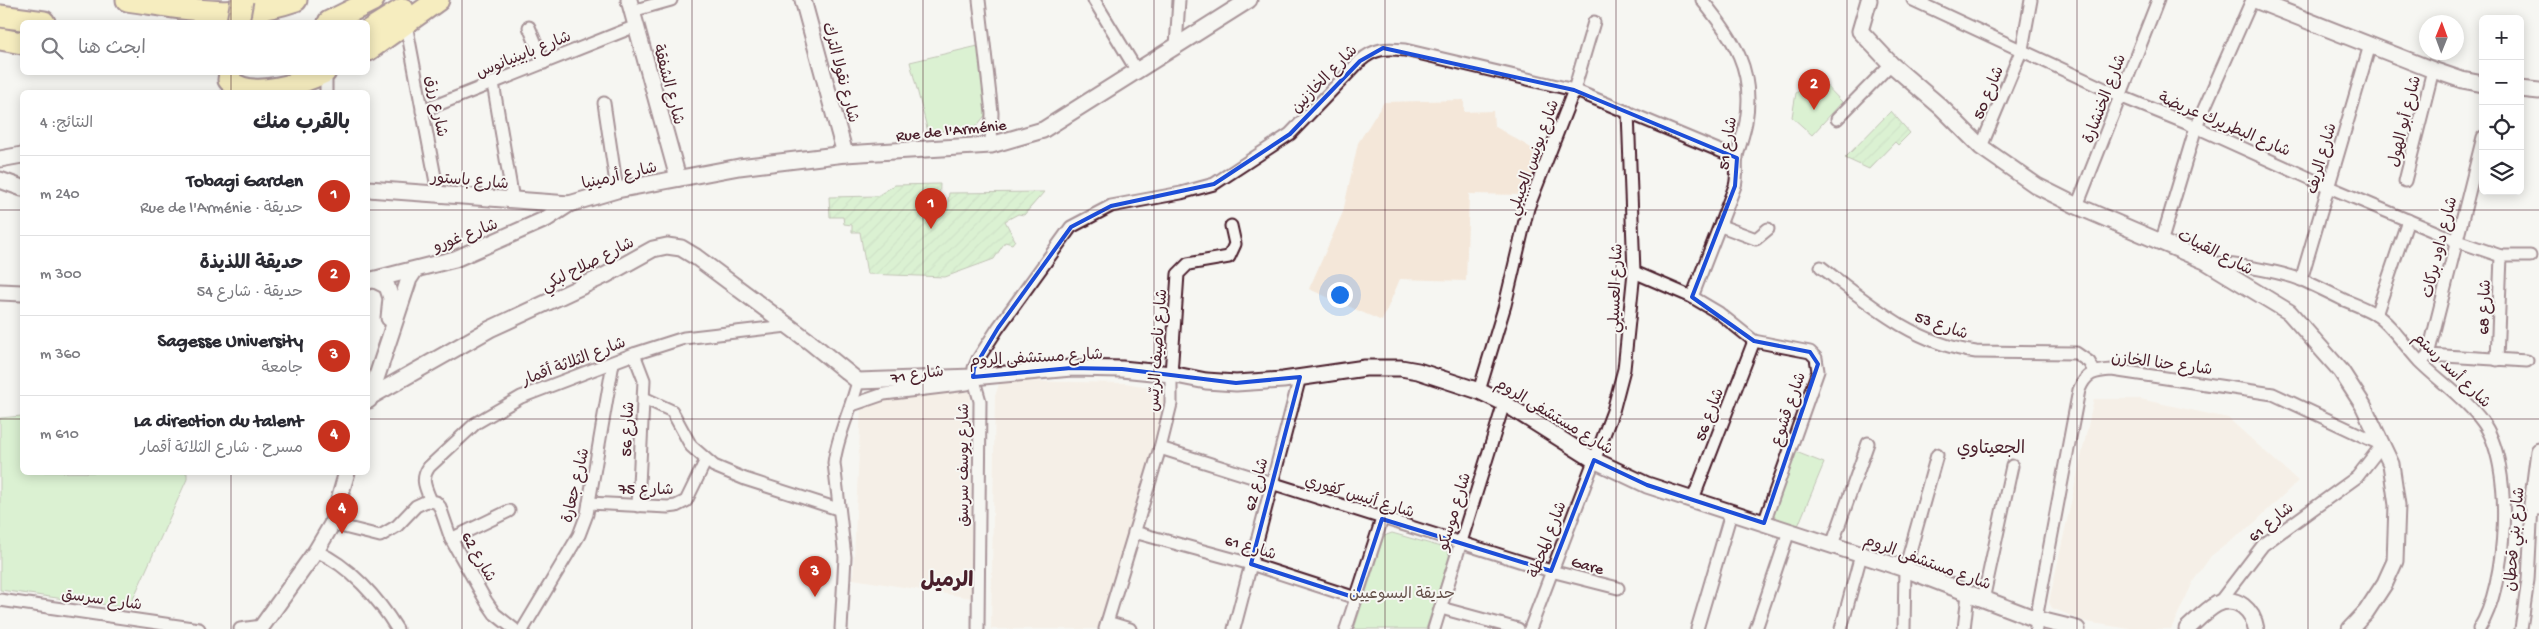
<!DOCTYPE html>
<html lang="ar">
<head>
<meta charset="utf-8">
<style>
	body { margin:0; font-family:"Gochi Hand","Playpen Sans Arabic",sans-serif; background:#f7f7f7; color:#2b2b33; direction:rtl }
	.controls { position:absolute; right:15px; top:15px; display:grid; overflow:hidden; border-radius:8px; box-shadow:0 2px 12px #0003 }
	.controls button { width:45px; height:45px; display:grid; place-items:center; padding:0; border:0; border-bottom:1px solid #e1e1e2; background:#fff; color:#2b2b33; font:25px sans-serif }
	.compass { position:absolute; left:2419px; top:15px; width:45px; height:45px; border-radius:50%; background:#fff; box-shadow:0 2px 12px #0003; rotate:1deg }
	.you { position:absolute; left:1339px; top:294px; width:18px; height:18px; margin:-12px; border:4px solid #fff; border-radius:50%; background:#1a73e8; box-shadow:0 0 0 8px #1a73e833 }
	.badge { display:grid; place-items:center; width:32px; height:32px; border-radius:50%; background:#c8321e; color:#fff; font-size:16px; font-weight:700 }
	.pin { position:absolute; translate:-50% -41px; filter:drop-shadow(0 1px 2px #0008) }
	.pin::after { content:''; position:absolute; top:26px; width:18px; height:15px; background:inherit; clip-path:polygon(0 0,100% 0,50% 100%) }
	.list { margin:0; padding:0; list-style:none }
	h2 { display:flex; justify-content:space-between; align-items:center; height:65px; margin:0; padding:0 20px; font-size:21px }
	h2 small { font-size:16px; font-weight:400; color:#7c7c81 }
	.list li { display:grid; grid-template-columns:32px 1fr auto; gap:15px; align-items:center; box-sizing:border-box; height:80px; padding:0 20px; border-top:1px solid #e1e1e2 }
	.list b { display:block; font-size:19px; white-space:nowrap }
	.list p { margin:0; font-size:16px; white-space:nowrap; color:#7c7c81 }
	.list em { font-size:16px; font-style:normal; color:#7c7c81 }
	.icon { flex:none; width:28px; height:28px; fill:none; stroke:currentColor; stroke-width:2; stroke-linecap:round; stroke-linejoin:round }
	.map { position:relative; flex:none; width:2539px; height:629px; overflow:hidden; direction:ltr }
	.search { position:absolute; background:#fff; box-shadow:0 2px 12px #0003; left:20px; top:20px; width:350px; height:55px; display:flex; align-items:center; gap:12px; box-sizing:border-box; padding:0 18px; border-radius:8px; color:#7c7c81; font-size:19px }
	.panel { position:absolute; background:#fff; box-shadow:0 2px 12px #0003; left:20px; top:90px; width:350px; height:385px; border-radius:8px; direction:rtl }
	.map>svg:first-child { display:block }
</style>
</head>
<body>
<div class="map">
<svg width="2539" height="629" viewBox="0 0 2539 629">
	<defs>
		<pattern id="garden-furrows" width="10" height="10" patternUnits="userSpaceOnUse" patternTransform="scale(1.25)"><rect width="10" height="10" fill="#baecac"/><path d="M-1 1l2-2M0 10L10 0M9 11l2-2" fill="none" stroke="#a1ca94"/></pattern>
	</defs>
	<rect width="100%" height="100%" fill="#f6f6f2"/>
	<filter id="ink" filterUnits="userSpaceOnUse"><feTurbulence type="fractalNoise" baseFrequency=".02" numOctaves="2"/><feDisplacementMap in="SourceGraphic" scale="10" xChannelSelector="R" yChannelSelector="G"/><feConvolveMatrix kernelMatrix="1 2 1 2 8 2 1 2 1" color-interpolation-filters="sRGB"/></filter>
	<g filter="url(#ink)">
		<g fill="#f4e7d9">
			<path d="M1464,100v12l29,-1 1,15 49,29 -18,40 -56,-1 -3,87 -66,-2 -18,42 -73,-32 34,-77 15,-69 26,-41z"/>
			<path d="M1013,381l112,2 30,5 4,3 7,12v9l-67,217h-108l4,-233 4,-12z"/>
			<path d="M961,392h9l2,206 -119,-19 8,-172 32,-8z"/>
			<path d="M2094,399h46l88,19 70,63 -45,43 -42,32 -17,24 -23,49h-41l-44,-7 -34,-14 -3,-6z"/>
		</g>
		<g fill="#baecac" stroke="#82866c">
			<path d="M978,46l9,67 -12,15 -47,4 -18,-70z"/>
			<path d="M1818,77l24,25 -30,33 -20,-18 4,-24z"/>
			<path d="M22,416v56l165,1v6l-58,129 -129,-18v-172z"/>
			<path d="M1796,452l28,11 -26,63 -27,-9z"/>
			<path d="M1392,533l53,15 5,8 -24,73h-72l30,-93z"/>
		</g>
		<g fill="url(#garden-furrows)" stroke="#82866c">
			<path d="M1891,111l19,22 -12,12 -3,-3 -26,27 -24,-11z"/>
			<path d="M940,184l-1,25h8l2,-16 95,-1 -20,23 -6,-1 -13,7 10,19 -3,4 -7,-2 -11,17 -49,18 -78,-3 -7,-42h-8v-7l-8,-1 -1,-7h-13l-1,-20 48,-1 18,-11z"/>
		</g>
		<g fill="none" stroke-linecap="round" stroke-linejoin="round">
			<g stroke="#4a1f2b" stroke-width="15">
				<g id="minor">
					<path d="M979,0l13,113 -1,32"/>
					<path d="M1094,0l43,71"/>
					<path d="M1913,0l209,97 74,30 133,60 128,54 44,15h29"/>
					<path d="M632,11l39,-11"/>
					<path d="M406,24l32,169"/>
					<path d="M529,27l15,36"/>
					<path d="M1176,46l3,-46"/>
					<path d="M326,72v20"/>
					<path d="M493,83l20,117"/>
					<path d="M604,103l13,87"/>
					<path d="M422,111l214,-85"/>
					<path d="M1837,119l54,-55"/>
					<path d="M1981,147l41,-98 9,-49"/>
					<path d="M2405,181l28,-111"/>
					<path d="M2077,206l81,-206"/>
					<path d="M1721,226l35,13 12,-10"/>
					<path d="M2161,243l35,-116 56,-127"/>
					<path d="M2209,262c29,3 66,8 93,18 14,6 28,13 42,20 10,4 21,8 31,14 15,9 31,33 44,47 20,20 46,37 63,60 33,43 25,164 -3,208"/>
					<path d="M1821,267c48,37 92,76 155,85l100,1 13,9 5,9"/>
					<path d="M1634,272l58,25 27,16 35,28 56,11 6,6 2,13 -54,152"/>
					<path d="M2301,280l69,-235"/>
					<path d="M1692,297l43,-111c3,-10 0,-21 2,-30 3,-12 7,-23 9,-34 9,-53 -12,-82 -44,-122"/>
					<path d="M2376,315l32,-95"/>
					<path d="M634,354l10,26 -6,126"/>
					<path d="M2428,355l99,6"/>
					<path d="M2497,360l4,-104"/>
					<path d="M2421,362l7,-7 55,-218"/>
					<path d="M1479,391l26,-86 23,-97 46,-118 20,-68"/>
					<path d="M644,398l28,13 19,35 23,20 31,13 93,30"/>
					<path d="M852,405l32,-11 83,-10"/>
					<path d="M1160,448l391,123 67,17"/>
					<path d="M1693,499l61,-158"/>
					<path d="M431,501c-5,-13 -11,-21 -2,-34l47,-44 45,-26 113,-43 50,-16 103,-12"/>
					<path d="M589,503l79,4 8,-1 10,-5 20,-41"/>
					<path d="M332,524l48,12 17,-10 19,-20 11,-5 9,1 4,5 11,32 35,62 9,13 19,15"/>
					<path d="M1134,532l117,32 105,34"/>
					<path d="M451,539l58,-28"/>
					<path d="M1832,545l36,-102"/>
					<path d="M316,551c34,15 62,47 81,78"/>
					<path d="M0,600l199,29"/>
					<path d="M1983,600l29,-134"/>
					<path d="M1441,608l77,21"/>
					<path d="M1107,622l23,7"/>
					<path d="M240,629l22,-3"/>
					<path d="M523,629l56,-94 8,-21 26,-151"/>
					<path d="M841,629l4,-72 -11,-94c3,-28 18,-55 24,-82"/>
					<path d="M978,629l2,-228 -7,-24 1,-9 4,-9 20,-31 73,-101 40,-21 70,-13 33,-9 76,-50 70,-73c15,-13 26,-13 45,-11l169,40 163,68"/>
					<path d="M1105,629l55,-181 11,-44v-30l7,-100 10,-10 41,-7 6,-13 -4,-18"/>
					<path d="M1234,629l66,-252"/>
					<path d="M1346,629l36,-110"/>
					<path d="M1434,629l70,-226"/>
					<path d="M1530,629l83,-218 11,-42 10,-97 -6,-160"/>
					<path d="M1697,629l34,-116"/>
					<path d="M1756,629l33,-98"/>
					<path d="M1841,629l20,-74"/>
					<path d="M1904,629l1,-60 32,-114"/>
					<path d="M1964,629l4,-35"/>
					<path d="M2036,629v-10l43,-229c7,-17 15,-19 33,-20l161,24 109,51 -25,32 -94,68 -45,59"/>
					<path d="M2521,629l7,-49 4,-75"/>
				</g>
			</g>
			<g stroke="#4a1f2b" stroke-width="19">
				<g id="tertiary">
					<path d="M629,0l49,178"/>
					<path d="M803,0l42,154"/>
					<path d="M1869,0l-9,31 31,33 50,43 40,40 56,39 40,20 128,55 84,51 52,59 22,34 28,59 6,41 -2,56 -10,22 -19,29 -16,17"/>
					<path d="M2255,0l178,70 29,10 21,4"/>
					<path d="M2520,89l19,2"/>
					<path d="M0,159l22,-4"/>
					<path d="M0,180l22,8"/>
					<path d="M368,189l201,15"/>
					<path d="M375,280l12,6 4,12 -2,20"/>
					<path d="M368,281l87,-22 91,-40 23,-15 48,-14 122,-23 106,-13 146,-9 52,-15 206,-130"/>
					<path d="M0,292l22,1"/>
					<path d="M370,397l120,-68 116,-54 47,-26 14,-3 14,2 15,9 114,85 48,39 115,-4 98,-9 51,1 49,5 35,7 30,2 47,-3 82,-12h36l17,3 61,20 25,12 90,57 53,25 258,84 131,50 41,10"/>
					<path d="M369,400l40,-121 6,-9"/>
					<path d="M2539,451l-7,54 7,2"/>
					<path d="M260,629l56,-78 16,-27 15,-52"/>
					<path d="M2187,629c9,-8 19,-19 30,-25 20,-10 36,7 39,25"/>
				</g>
			</g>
			<g stroke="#4a1f2b" stroke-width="25">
				<g id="motorway">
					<path d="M127,0c62,9 108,21 169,0"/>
					<path d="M0,16l44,6"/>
					<path d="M329,22l44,-22"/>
					<path d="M368,31l35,-22"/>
					<path d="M0,39l22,4"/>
					<path d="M368,50l70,-50"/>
					<path d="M230,72l-1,8c21,22 73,3 96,-8"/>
				</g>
			</g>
			<use href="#minor" stroke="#f6f6f2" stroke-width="11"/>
			<use href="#tertiary" stroke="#f6f6f2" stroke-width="15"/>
			<use href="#motorway" stroke="#f6e281" stroke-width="21"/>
			<g stroke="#4a1f2b" stroke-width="25" stroke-linecap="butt">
				<path id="motorway-bridge" d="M238,22l4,-22"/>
			</g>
			<use href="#motorway-bridge" stroke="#f6e281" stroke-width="21"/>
		</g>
	</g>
	<path d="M0 0H2539V629H0ZM1383,48l191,42 163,68 -2,28 -43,111 62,44 56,11 8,12 -54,159 -117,-38 -53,-25 -43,111 -169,-52 -26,79 -105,-34 49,-187 -64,6 -114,-14 -51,-1 -98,9 1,-9 24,-40 73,-101 40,-21 103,-22 76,-50 70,-73z" fill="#f6f6f2" fill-opacity=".55" fill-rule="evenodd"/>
	<path fill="none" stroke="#1d4ed8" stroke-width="4" stroke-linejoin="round" d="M1383,48l191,42 163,68 -2,28 -43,111 62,44 56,11 8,12 -54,159 -117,-38 -53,-25 -43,111 -169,-52 -26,79 -105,-34 49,-187 -64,6 -114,-14 -51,-1 -98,9 1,-9 24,-40 73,-101 40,-21 103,-22 76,-50 70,-73z"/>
	<path fill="none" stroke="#4a1f2b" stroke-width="1" stroke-opacity="0.55" d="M231,0v22M462,0v629M692,0v629M923,0v629M1154,0v629M1385,0v629M1616,0v629M1847,0v629M2077,0v629M2308,0v629M231,72v20M0,210h22M368,210h2171M0,419h22M368,419h2171M231,472v157"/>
	<g text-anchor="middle" stroke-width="4" stroke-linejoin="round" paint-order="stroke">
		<g font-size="16" fill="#4a1f2b" stroke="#f6f6f2">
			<text transform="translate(523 53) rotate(-22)" y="6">شارع بابينيانوس</text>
			<text transform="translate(842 72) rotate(75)" y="6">شارع نقولا الترك</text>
			<text transform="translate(1323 78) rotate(-46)" y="6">شارع الخازنين</text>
			<text transform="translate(670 84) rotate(75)" y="6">شارع الشفقة</text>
			<text transform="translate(1987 92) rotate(-67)" y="6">شارع 50</text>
			<text transform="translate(2103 98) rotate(-69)" y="6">شارع الخنشارة</text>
			<text transform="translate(438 106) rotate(79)" y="6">شارع رزق</text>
			<text transform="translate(2403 121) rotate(-76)" y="6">شارع أبو الهول</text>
			<text transform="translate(2225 123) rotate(23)" y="6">شارع البطريرك عريضة</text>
			<text transform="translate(951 129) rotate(-6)" y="6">Rue de l'Arménie</text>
			<text transform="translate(1726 143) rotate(-81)" y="6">شارع 51</text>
			<text transform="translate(1532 157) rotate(-70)" y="6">شارع يونس الجبيلي</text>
			<text transform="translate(2320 158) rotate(-74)" y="6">شارع الريف</text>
			<text transform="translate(619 174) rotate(-13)" y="6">شارع أرمينيا</text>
			<text transform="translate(470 179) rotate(5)" y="6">شارع باستور</text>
			<text transform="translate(465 234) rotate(-21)" y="6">شارع غورو</text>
			<text transform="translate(2438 247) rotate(-76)" y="6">شارع داود بركات</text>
			<text transform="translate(2216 251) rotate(27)" y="6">شارع القبيات</text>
			<text transform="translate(587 263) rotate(-27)" y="6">شارع صلاح لبكي</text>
			<text transform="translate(1614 288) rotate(-88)" y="6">شارع العسيلي</text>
			<text transform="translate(2483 307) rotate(-88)" y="6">شارع 68</text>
			<text transform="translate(1942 324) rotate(20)" y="6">شارع 53</text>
			<text transform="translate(1156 350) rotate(-86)" y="6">شارع ناصيف الريّس</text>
			<text transform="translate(1036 356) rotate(-3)" y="6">شارع مستشفى الروم</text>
			<text transform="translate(573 360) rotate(-21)" y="6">شارع الثلاثة أقمار</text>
			<text transform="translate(2162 362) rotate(7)" y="6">شارع حنا الخازن</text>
			<text transform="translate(2453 369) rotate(44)" y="6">شارع أسد رستم</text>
			<text transform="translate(917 373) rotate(-8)" y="6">شارع 71</text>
			<text transform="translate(1787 409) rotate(-71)" y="6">شارع قشوع</text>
			<text transform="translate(1708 414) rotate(-69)" y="6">شارع 56</text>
			<text transform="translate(1555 415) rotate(31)" y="6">شارع مستشفى الروم</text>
			<text transform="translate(626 429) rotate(-87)" y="6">شارع 56</text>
			<text transform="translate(962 465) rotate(-90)" y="6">شارع يوسف سرسق</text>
			<text transform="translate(1255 484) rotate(-75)" y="6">شارع 62</text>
			<text transform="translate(574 485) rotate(-77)" y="6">شارع جعارة</text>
			<text x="646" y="494">شارع 75</text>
			<text transform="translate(1360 495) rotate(17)" y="6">شارع أنيس كفوري</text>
			<text transform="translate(1453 511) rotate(-73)" y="6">شارع موسكو</text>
			<text transform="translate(2270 521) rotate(-39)" y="6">شارع 61</text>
			<text transform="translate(1546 539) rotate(-69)" y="6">شارع المحطة</text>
			<text transform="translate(2513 539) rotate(-85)" y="6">شارع بني قحطان</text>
			<text transform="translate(1251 546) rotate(17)" y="6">شارع 61</text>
			<text transform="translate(480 556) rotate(61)" y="6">شارع 62</text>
			<text transform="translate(1928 561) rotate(20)" y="6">شارع مستشفى الروم</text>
			<text transform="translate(1588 564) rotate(15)" y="6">Gare</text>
			<text transform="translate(102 598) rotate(8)" y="6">شارع سرسق</text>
		</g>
		<g font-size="16" fill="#66524b" stroke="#f6f6f2">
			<text x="1402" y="598">حديقة اليسوعيين</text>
		</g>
		<g font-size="18" fill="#4a1f2b" stroke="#f6f6f2">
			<text x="1991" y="453">الجعيتاوي</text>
		</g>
		<g font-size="21" font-weight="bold" fill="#4a1f2b" stroke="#f6f6f2">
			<text x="947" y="586">الرميل</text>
		</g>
	</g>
</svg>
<div class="controls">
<button>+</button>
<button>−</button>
<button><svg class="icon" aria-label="locate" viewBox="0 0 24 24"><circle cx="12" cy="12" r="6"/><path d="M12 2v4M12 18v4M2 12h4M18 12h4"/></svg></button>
<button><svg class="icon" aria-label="layers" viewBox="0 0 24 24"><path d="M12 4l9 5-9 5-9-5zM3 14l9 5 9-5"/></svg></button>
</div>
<svg class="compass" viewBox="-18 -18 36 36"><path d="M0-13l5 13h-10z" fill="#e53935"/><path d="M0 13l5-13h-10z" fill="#7c7c81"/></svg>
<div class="you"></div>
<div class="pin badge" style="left:931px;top:229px">1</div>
<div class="pin badge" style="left:1814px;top:110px">2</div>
<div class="pin badge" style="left:815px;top:597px">3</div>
<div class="pin badge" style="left:342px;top:534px">4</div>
<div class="search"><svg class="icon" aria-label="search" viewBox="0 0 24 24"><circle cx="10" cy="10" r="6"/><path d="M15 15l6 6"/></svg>ابحث هنا</div>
<section class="panel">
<h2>بالقرب منك<small>النتائج: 4</small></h2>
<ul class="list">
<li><span class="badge">1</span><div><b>Tobagi Garden</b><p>حديقة · Rue de l'Arménie</p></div><em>240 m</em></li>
<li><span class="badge">2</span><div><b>حديقة اللذيذة</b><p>حديقة · شارع 54</p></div><em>300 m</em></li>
<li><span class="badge">3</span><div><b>Sagesse University</b><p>جامعة</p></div><em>360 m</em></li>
<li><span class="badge">4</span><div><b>La direction du talent</b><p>مسرح · شارع الثلاثة أقمار</p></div><em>610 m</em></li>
</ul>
</section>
</div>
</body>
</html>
